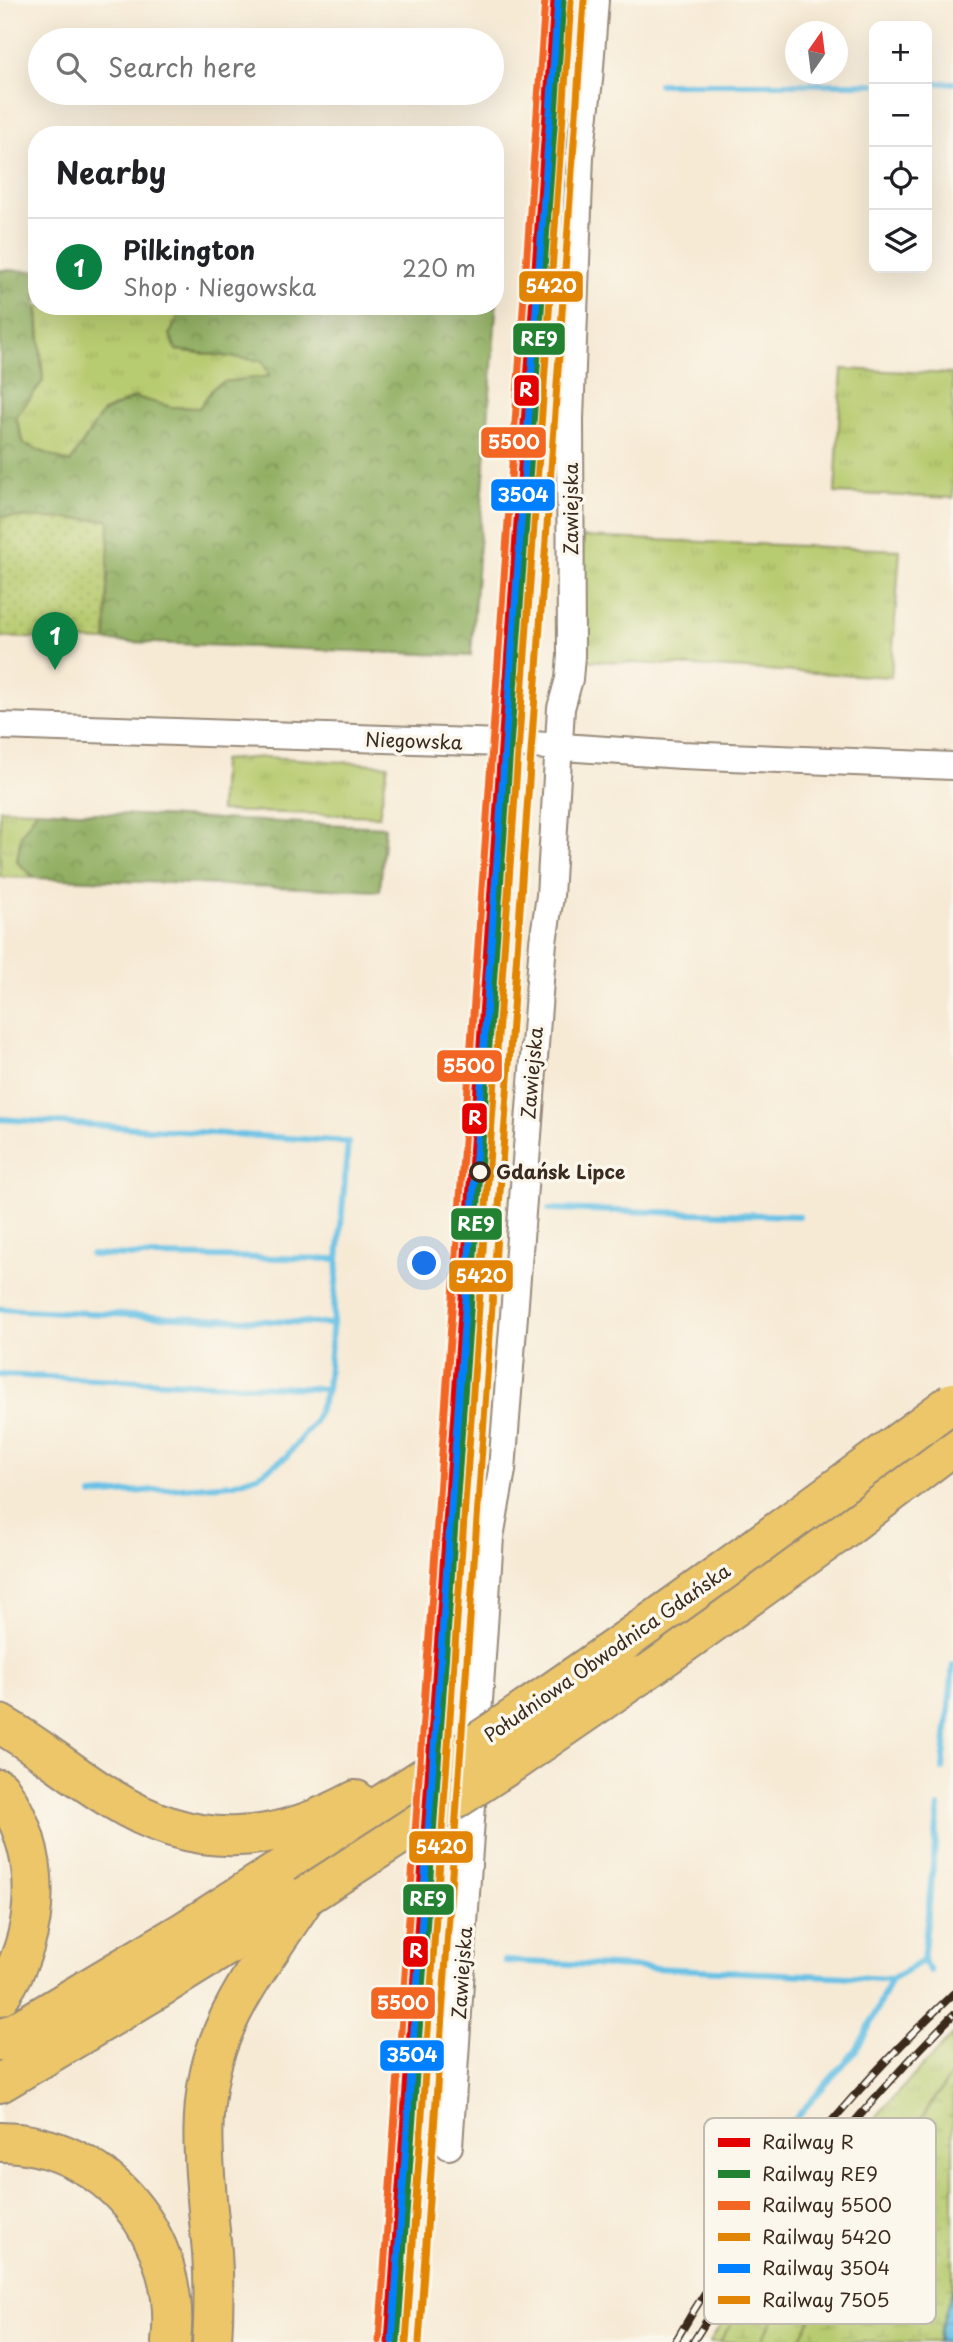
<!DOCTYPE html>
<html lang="en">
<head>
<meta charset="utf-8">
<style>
	body { margin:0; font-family:"Playpen Sans",sans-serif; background:#f2f2f2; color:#202124 }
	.controls { position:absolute; right:21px; top:21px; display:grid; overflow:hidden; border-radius:14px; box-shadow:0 7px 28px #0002 }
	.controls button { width:63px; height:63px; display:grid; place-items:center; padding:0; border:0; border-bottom:2px solid #e0e0e0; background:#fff; color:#202124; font:35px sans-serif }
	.compass { position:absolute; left:785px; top:21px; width:63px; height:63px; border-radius:50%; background:#fff; box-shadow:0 7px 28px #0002; rotate:14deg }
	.you { position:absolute; left:425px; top:1264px; width:24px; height:24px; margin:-18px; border:5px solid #fff; border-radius:50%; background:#1a73e8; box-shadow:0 0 0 10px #1a73e833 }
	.badge { display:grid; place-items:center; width:46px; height:46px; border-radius:50%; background:#0b8043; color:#fff; font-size:23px; font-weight:700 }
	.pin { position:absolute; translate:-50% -58px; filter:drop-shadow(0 2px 4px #0008) }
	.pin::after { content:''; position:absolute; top:37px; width:24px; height:21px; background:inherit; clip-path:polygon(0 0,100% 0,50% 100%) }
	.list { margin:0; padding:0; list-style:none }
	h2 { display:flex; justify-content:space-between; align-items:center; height:91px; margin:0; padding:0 28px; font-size:30px }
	h2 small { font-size:23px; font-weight:400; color:#757577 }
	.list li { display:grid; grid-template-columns:46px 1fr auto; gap:21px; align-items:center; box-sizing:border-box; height:98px; padding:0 28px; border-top:2px solid #e0e0e0 }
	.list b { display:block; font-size:26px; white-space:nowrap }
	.list p { margin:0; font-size:23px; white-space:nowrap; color:#757577 }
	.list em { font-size:23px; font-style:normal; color:#757577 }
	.icon { flex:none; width:38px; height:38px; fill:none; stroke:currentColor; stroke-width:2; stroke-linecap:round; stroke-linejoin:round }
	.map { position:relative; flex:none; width:953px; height:2342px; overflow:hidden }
	.search { position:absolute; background:#fff; box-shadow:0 7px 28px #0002; left:28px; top:28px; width:476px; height:77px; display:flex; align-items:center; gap:18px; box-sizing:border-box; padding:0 24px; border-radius:38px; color:#757577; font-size:26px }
	.panel { position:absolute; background:#fff; box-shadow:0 7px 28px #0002; left:28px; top:126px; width:476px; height:189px; border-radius:28px }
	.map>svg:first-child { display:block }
</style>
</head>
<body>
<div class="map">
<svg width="953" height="2342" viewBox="0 0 953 2342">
	<defs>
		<pattern id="grass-tufts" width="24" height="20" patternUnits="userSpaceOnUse" patternTransform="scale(1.75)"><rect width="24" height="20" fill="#b7cb6f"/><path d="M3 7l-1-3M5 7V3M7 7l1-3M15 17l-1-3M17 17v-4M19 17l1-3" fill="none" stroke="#9eae60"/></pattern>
		<pattern id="forest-crowns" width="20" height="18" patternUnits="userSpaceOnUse" patternTransform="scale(1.75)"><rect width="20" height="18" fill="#91af62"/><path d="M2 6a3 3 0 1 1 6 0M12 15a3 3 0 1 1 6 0" fill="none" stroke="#788f50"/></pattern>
		<pattern id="wetland-marsh" width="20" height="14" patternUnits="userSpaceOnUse" patternTransform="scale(1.75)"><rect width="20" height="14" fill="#b7cb6f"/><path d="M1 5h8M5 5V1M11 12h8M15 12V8" fill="none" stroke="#9eae60"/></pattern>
		<pattern id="garden-dots" width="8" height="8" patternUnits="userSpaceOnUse" patternTransform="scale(1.75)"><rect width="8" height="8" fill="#b7cb6f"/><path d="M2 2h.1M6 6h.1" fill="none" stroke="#9eae60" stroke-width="1.8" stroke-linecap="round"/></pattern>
		<pattern id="water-waves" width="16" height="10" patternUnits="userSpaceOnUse" patternTransform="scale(1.75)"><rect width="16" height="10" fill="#67c1e5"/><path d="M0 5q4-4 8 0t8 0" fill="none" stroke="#569db9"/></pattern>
	</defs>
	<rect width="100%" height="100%" fill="#fbf7ec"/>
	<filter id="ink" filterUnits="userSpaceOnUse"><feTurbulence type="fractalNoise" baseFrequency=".0143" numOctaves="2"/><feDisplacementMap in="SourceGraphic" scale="14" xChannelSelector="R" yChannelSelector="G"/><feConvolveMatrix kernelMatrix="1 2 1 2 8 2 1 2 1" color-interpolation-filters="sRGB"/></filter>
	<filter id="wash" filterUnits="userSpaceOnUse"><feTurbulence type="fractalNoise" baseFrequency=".00686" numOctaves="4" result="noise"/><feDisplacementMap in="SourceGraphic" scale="28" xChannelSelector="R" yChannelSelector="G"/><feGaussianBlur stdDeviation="1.57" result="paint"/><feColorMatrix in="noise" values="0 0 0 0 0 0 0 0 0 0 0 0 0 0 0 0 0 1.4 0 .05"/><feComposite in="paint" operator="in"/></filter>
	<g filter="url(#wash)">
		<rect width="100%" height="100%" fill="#f6ead5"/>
		<g fill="url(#grass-tufts)" stroke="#797a46" stroke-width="2">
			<path d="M38,306h145l-13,28 6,16 87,11 7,15 -46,6 -10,5 -15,21 -28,-1 -36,-10 -33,16 -32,50 -46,-19 -8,-27 27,-36z"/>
			<path d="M842,369l111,5v124l-118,-5z"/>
			<path d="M582,537l318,13 -9,127 -310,-17z"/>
			<path d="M266,757l122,8 -9,51 -159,-5 2,-51z"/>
			<path d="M0,809l37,1 -16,25 -4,27 18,16 -35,-1z"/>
			<path d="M953,2035v39l-18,23 -47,75 -89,170h-38l102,-198 -83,107 -60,91h-10c12,-20 26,-39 38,-59 60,-91 128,-171 205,-248z"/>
		</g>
		<g fill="url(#forest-crowns)" stroke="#666c40" stroke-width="2">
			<path d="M0,270l37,1v35l6,75 -27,36 8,27 46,19 32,-50 33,-16 36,10 28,1 15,-21 10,-5 46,-6 -8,-15 -86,-11 -6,-16 13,-28h153l5,8 20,-8h134v-22h3l-27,372 -365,-15 3,-121 -109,-3z"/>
			<path d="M37,810l348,17 -5,64 -345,-13 -18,-16 4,-27z"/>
		</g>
		<g fill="url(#wetland-marsh)" stroke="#797a46" stroke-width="2">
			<path d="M953,2074v213l-16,55h-138l89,-170 23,-39z"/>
			<path d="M865,2140l-104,202h-41c43,-71 93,-137 145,-202z"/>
		</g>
		<path fill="url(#garden-dots)" stroke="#797a46" stroke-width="2" d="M0,517l109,3 -3,121 -106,-4z"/>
		<path fill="url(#water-waves)" stroke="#517682" stroke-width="2" d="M953,2287v55h-16z"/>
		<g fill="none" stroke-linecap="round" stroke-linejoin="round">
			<g stroke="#67c1e5" stroke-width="6">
				<path d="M927,83h26"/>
				<path d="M659,84h215"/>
				<path d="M0,1119l348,23 -21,247 -13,33 -28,35 -27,18 -27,9 -140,11"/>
				<path d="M549,1209l250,7"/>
				<path d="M91,1255l247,4"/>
				<path d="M0,1309l333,15"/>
				<path d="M0,1375l327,14"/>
				<path d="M943,1769l10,-104"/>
				<path d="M505,1961l386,18 32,-18 7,10"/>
				<path d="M923,1961l16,-154"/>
				<path d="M711,2240l77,-113 68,-77 11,-19 24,-52"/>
			</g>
		</g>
	</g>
	<g filter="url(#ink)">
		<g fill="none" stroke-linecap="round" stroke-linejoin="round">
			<g stroke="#988a7a" stroke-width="30">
				<g id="street">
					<path d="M0,726l502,17 180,12 271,11"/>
					<path d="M449,2146l41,-609 12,-67 41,-528 7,-46 11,-188 8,-29 2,-23 -1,-237 10,-263 9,-76 6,-80"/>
				</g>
			</g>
			<g stroke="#988a7a" stroke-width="42">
				<g id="highway">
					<path d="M638,1676l195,-139 120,-91"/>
					<path d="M0,1724c39,22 73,52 112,75 83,52 159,47 244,1"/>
					<path d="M0,1789c44,63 43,143 0,207"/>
					<path d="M0,2041l186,-111 271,-174"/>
					<path d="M0,2083l153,-91 143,-89"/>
					<path d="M0,2142c107,1 183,96 171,200"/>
					<path d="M212,2342c2,-30 2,-60 0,-90 -6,-71 -19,-142 7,-210 19,-52 57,-99 87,-146"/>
				</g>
			</g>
			<use href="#street" stroke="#fff" stroke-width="26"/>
			<use href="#highway" stroke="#ecc669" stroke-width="38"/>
			<g stroke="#3b2a1e" stroke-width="8">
				<g id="rail">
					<path d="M675,2342c75,-129 170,-246 278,-348"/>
					<path d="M693,2342c76,-122 159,-225 260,-327"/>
				</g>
			</g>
			<use href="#rail" stroke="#fbf7ec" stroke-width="5" stroke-dasharray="16" stroke-linecap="butt"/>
			<g stroke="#988a7a" stroke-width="42" stroke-linecap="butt">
				<g id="highway-bridge">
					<path d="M457,1756c169,-112 333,-233 496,-354"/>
					<path d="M306,1896l207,-134 125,-86"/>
				</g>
			</g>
			<use href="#highway-bridge" stroke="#ecc669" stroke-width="38"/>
			<g stroke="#fbf7ec" stroke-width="12">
				<path id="rail-1" d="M388,2342l166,-2342"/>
			</g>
			<g stroke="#fbf7ec" stroke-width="12">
				<path id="rail-2" d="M397,2342l166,-2341"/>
			</g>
			<g stroke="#fbf7ec" stroke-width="12">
				<path id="rail-3" d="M379,2341l166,-2341"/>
			</g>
			<g stroke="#fbf7ec" stroke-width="12">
				<path id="rail-4" d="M406,2342l165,-2341"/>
			</g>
			<g stroke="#fbf7ec" stroke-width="12">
				<path id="rail-5" d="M392,2341l166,-2341"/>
			</g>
			<g stroke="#fbf7ec" stroke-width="12">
				<path id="rail-6" d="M419,2342l165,-2341"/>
			</g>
			<use href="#rail-1" stroke="#e50000" stroke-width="7"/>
			<use href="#rail-2" stroke="#238132" stroke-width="7"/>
			<use href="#rail-3" stroke="#f26522" stroke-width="7"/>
			<use href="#rail-4" stroke="#e28504" stroke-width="7"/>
			<use href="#rail-5" stroke="#0080ff" stroke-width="7"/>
			<use href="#rail-6" stroke="#e28504" stroke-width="7"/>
		</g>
	</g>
	<circle fill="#fbf7ec" stroke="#3b2a1e" stroke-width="3.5" cx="480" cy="1172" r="9"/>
	<g text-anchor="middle" stroke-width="7" stroke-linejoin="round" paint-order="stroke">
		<g font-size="19" fill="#3b2a1e" stroke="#fbf7ec">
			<text transform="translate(571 509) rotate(-90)" y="7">Zawiejska</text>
			<text transform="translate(414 741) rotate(2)" y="7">Niegowska</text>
			<text transform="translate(532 1073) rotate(-85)" y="7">Zawiejska</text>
			<text transform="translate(607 1653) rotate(-35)" y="7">Południowa Obwodnica Gdańska</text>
			<text transform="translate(462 1973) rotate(-86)" y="7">Zawiejska</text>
		</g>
		<g font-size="19" font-weight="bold" fill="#3b2a1e" stroke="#fbf7ec" text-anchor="start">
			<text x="496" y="1179">Gdańsk Lipce</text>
		</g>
	</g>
	<rect x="704" y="2118" width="232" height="206" rx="10" fill="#fbf7ec" stroke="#c1baae" stroke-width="2"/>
	<rect x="718" y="2138" width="32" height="9" fill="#e50000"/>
	<rect x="718" y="2170" width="32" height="8" fill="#238132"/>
	<rect x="718" y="2201" width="32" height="9" fill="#f26522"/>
	<rect x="718" y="2233" width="32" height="8" fill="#e28504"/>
	<rect x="718" y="2264" width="32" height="9" fill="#0080ff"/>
	<rect x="718" y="2296" width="32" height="8" fill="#e28504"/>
	<g font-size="19" fill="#3b2a1e">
		<text x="762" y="2149">Railway R</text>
		<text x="762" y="2181">Railway RE9</text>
		<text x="762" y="2212">Railway 5500</text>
		<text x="762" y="2244">Railway 5420</text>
		<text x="762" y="2275">Railway 3504</text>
		<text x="762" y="2307">Railway 7505</text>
	</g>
	<g stroke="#fbf7ec" stroke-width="2.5">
		<rect x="518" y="270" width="66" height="33" rx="7" fill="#e28504"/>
		<rect x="512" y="322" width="54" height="34" rx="7" fill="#238132"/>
		<rect x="513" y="374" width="27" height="33" rx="7" fill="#e50000"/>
		<rect x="480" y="426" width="67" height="33" rx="7" fill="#f26522"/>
		<rect x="490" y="478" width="66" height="34" rx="7" fill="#0080ff"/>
		<rect x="436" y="1049" width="67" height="34" rx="7" fill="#f26522"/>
		<rect x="461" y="1102" width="27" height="33" rx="7" fill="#e50000"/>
		<rect x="450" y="1207" width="53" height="34" rx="7" fill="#238132"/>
		<rect x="448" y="1259" width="66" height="34" rx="7" fill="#e28504"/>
		<rect x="408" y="1830" width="66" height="34" rx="7" fill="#e28504"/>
		<rect x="402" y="1883" width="53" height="33" rx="7" fill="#238132"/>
		<rect x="402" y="1935" width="27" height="33" rx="7" fill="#e50000"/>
		<rect x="370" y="1986" width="66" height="34" rx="7" fill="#f26522"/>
		<rect x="379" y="2039" width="66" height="33" rx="7" fill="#0080ff"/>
	</g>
	<g font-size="19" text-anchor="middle" font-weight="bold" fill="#fff">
		<text x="551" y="293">5420</text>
		<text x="539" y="346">RE9</text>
		<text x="526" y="397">R</text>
		<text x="514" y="449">5500</text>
		<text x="523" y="502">3504</text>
		<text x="469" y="1073">5500</text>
		<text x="475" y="1125">R</text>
		<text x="476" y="1231">RE9</text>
		<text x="481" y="1283">5420</text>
		<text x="441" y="1854">5420</text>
		<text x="428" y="1906">RE9</text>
		<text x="416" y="1958">R</text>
		<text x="403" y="2010">5500</text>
		<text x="412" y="2062">3504</text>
	</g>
</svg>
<div class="controls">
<button>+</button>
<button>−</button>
<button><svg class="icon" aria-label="locate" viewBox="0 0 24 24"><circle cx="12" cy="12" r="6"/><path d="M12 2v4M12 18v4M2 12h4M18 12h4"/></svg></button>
<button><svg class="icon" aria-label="layers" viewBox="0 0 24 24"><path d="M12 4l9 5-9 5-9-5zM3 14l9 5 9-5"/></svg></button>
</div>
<svg class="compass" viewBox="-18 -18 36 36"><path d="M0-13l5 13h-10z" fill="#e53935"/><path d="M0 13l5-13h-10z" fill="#757577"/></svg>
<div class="you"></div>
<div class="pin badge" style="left:55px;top:670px">1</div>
<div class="search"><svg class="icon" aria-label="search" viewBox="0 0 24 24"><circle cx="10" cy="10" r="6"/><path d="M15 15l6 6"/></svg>Search here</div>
<section class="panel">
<h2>Nearby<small></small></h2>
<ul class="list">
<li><span class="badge">1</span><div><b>Pilkington</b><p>Shop · Niegowska</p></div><em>220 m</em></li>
</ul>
</section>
</div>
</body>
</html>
